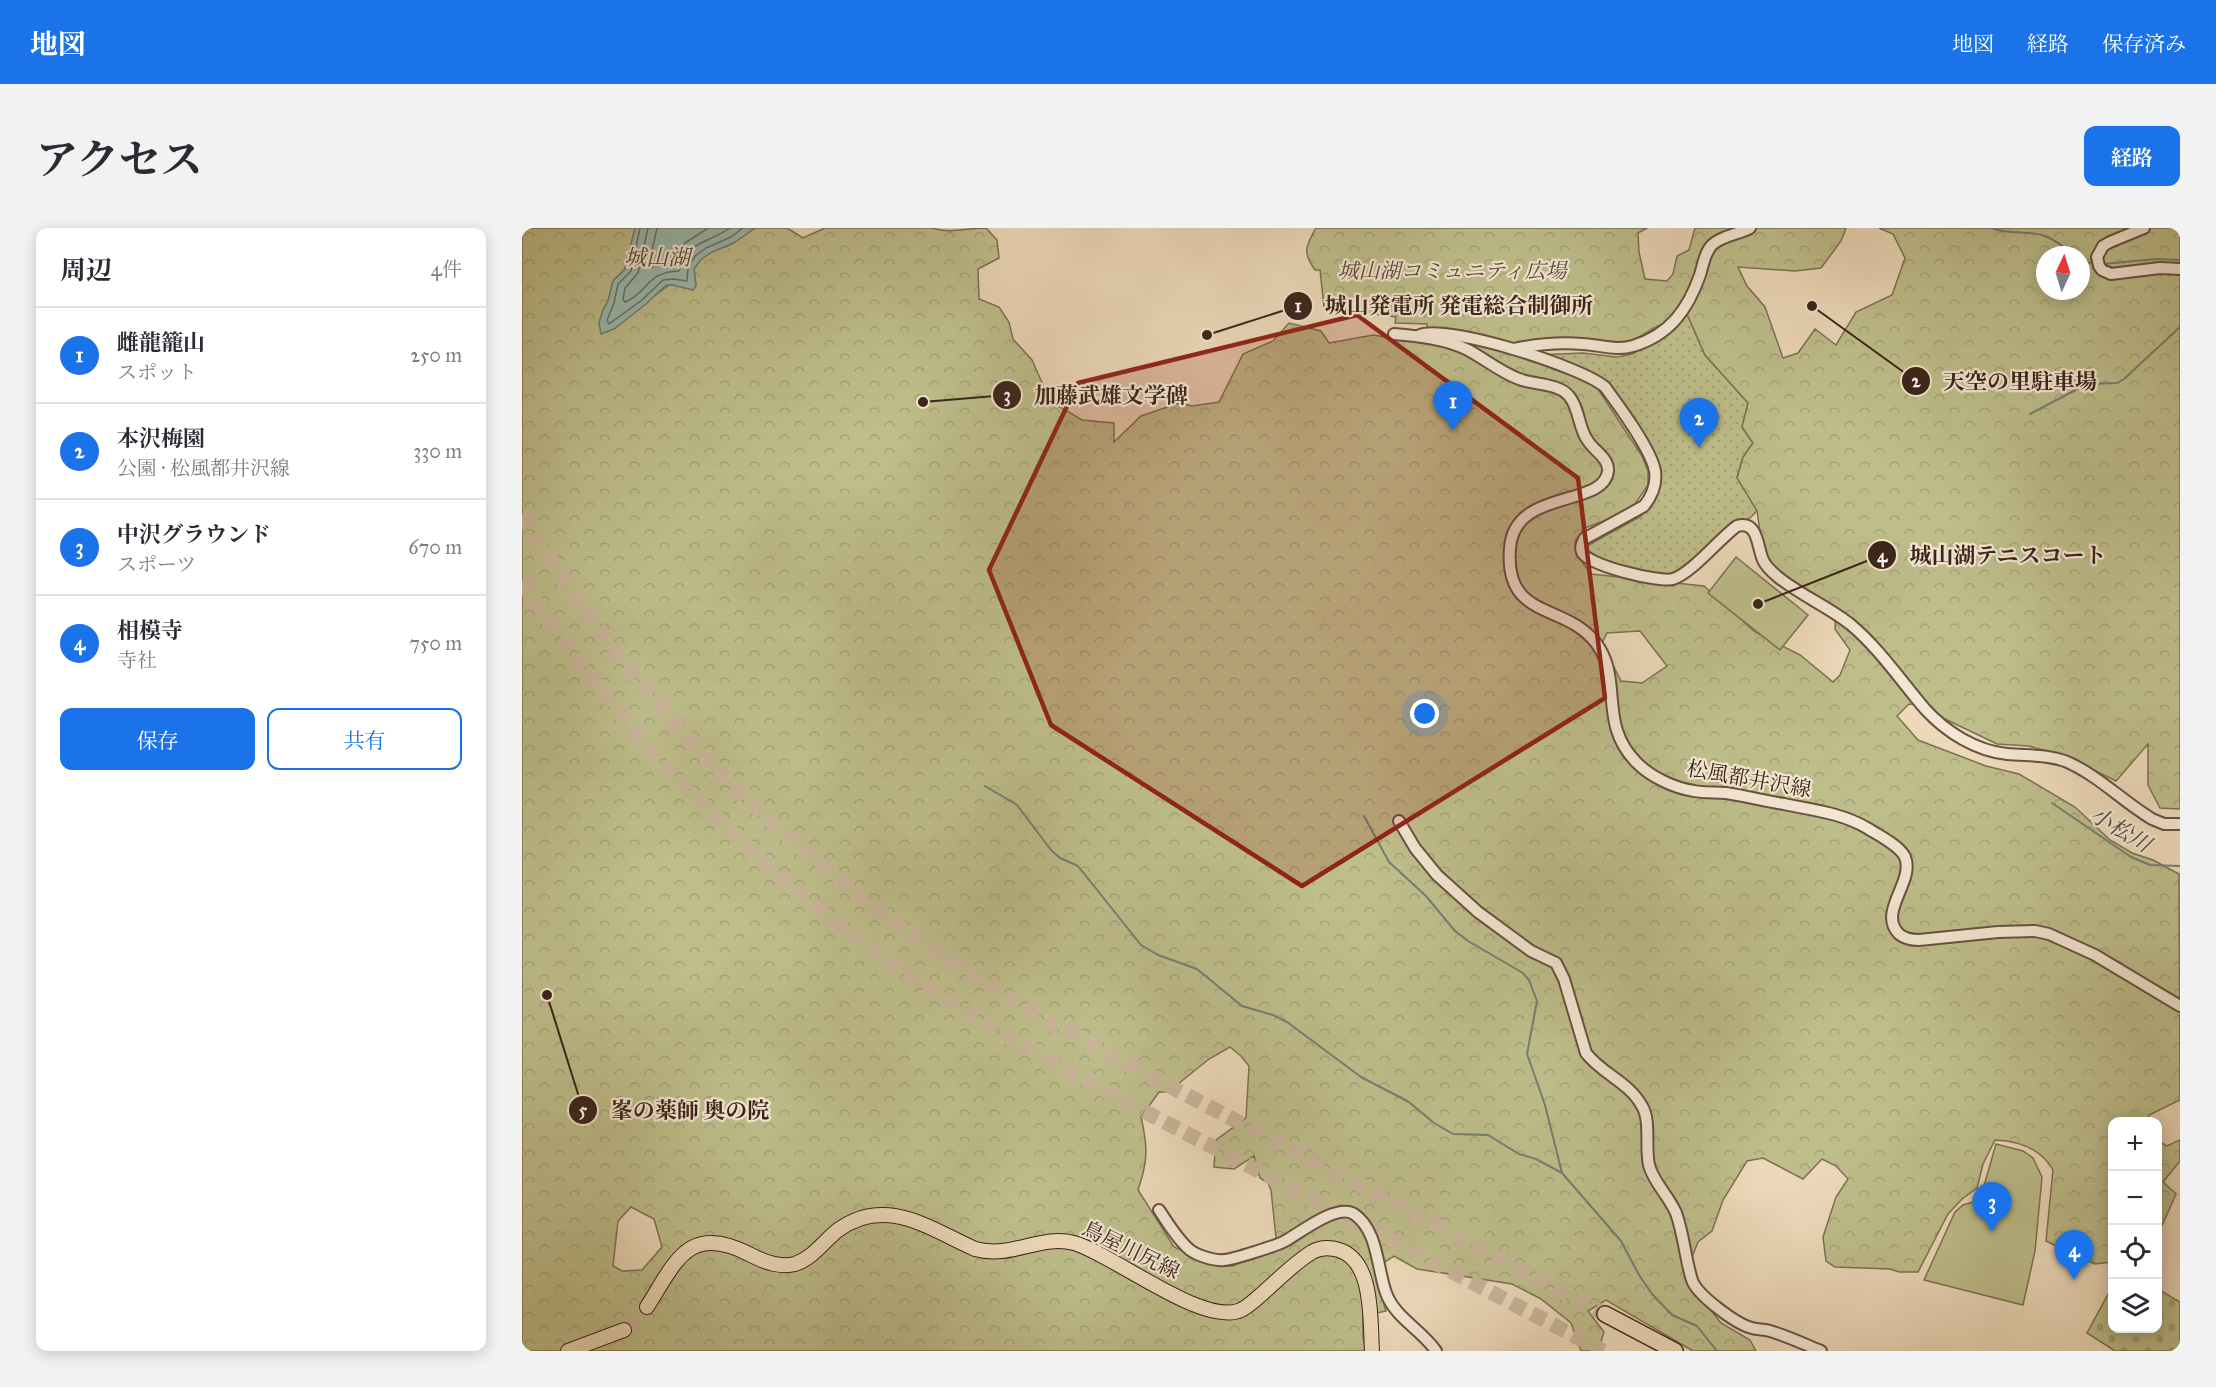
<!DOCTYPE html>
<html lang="ja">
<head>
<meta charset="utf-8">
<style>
	body { margin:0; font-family:"IM FELL Great Primer","Noto Serif JP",serif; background:#f2f2f3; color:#2b2b33 }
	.controls { position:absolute; right:18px; bottom:18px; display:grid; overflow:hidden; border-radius:12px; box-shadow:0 3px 15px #0003 }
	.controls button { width:54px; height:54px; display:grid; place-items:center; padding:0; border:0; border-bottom:2px solid #e1e1e2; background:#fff; color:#2b2b33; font:30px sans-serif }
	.compass { position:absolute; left:1514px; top:18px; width:54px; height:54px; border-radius:50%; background:#fff; box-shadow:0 3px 15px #0003; rotate:4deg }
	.you { position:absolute; left:903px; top:486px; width:21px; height:21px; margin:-15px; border:4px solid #fff; border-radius:50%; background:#1a73e8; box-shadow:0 0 0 9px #1a73e833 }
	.badge { display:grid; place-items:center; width:39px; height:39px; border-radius:50%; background:#1a73e8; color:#fff; font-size:20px; font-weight:700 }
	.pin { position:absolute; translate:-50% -50px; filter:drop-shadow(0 2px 3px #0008) }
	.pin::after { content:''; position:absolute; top:32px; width:21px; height:18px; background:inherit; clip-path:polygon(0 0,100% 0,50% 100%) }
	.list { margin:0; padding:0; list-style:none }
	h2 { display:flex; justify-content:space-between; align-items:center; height:78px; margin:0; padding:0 24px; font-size:26px }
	h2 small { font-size:20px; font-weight:400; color:#7c7c81 }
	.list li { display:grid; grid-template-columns:39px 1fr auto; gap:18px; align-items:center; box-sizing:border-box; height:96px; padding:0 24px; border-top:2px solid #e1e1e2 }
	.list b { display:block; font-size:22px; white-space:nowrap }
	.list p { margin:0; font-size:20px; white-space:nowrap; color:#7c7c81 }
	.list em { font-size:20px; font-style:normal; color:#7c7c81 }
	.actions { display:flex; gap:12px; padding:18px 24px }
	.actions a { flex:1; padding:14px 0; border:2px solid #1a73e8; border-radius:12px; text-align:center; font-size:21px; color:#1a73e8 }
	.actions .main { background:#1a73e8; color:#fff }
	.icon { flex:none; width:33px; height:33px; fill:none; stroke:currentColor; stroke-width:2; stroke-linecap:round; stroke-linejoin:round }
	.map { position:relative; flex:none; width:1658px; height:1123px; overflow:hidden; border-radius:12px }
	header { display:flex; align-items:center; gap:36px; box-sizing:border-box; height:84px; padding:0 30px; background:#1a73e8; color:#fff }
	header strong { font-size:28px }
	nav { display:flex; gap:33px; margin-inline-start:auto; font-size:21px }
	.intro { display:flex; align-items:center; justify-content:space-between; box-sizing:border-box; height:144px; padding:0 36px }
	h1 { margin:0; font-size:42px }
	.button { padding:15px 27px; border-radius:12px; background:#1a73e8; color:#fff; font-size:21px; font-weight:700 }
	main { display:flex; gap:36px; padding:0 36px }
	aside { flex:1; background:#fff; border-radius:12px; box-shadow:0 3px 15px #0003 }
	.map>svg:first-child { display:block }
</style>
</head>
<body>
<header>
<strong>地図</strong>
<nav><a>地図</a><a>経路</a><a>保存済み</a></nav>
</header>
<div class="intro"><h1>アクセス</h1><a class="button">経路</a></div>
<main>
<aside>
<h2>周辺<small>4件</small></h2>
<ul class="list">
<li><span class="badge">1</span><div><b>雌龍籠山</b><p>スポット</p></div><em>250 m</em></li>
<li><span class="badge">2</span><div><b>本沢梅園</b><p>公園 · 松風都井沢線</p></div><em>330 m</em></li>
<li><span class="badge">3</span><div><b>中沢グラウンド</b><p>スポーツ</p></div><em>670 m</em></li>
<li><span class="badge">4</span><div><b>相模寺</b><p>寺社</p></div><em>750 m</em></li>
</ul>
<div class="actions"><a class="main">保存</a><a>共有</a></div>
</aside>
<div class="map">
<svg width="1658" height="1123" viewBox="0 0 1658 1123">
	<defs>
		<pattern id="grass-dots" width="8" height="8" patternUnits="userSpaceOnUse" patternTransform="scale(1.5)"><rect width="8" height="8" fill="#bebe8b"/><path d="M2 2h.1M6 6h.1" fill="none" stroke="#a4a377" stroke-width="1.8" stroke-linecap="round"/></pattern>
		<pattern id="forest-crowns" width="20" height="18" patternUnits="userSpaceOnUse" patternTransform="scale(1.5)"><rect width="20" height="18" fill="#bebe8b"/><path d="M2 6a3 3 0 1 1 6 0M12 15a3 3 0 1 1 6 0" fill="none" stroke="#a4a377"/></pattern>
		<pattern id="cemetery-stones" width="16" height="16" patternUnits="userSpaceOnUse" patternTransform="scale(1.5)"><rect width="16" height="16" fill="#bebe8b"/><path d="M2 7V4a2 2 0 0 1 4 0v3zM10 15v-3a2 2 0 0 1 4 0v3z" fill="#a4a377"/></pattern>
	</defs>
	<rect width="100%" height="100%" fill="#edd9ba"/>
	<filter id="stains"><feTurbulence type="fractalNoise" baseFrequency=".00333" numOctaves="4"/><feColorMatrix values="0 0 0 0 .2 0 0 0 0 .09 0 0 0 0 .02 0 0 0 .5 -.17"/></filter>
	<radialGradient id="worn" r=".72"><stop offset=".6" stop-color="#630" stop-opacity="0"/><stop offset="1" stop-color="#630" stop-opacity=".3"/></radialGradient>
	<path fill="url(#grass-dots)" stroke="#7c7152" stroke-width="1.5" d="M1165,86l18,41 43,48 -6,24 11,16 -10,14 -6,20 20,34 -7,7 -15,7 -62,50 -5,2 -68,-12 -13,-13v-5l5,-4 48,-26 8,-8 12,-28 -52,-97c-18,-17 -48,-22 -72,-29l47,-2 34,4 15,-3 41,-23z"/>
	<g fill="url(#forest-crowns)" stroke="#7c7152" stroke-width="1.5" fill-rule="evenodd">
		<path d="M0,0h113l-10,41 -12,12 -5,20 -9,22 15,6c7,-6 51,-43 56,-44 7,-1 16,3 23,5l3,-4 -2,-17 5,-9 10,-7 24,-10 22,-15h32l16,10 22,-10h107c18,6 35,0 54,0l11,12 2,18 -21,11 1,30 20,8 10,15 4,17 19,21 18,41 32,19 32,3v19l27,-26 38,-13 13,3 27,-4 24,-48 30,-13 16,-18 32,8 8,12 44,-8 33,5 22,-4 -1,-12 -32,-1 1,-6 -72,-10 -4,-37h-5c-13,-18 -9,-24 1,-42h331l-9,5 1,19 6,27 22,2 6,-7 4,-18 12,-6 6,-22h151l-5,13 -20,27 -26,3 -57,-4 9,19 18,21 18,51 15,-5 17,-24 21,16 20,-33 36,-17 13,-37 -12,-24 -14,-6h301v581l-20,-1 -12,-23v-41l-32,37 -51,-25 -37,-10 -31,-2 -52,-25 -18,-13 -18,-2 -12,12 21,24 68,26 33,8 56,33 35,33 22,13 21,7 26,14 1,226 -31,15 1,6 -38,1v140l-17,2 -49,-23 7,-71c-12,-22 -35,-29 -58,-30l-12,24 -6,24 -15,11 -14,15 -30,58h-19l-9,-3 -55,-2 -9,-6 -3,-24 13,-40 12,-18 -12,-13 -14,-7 -19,20 -40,-21 -16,3 -24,39 -11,31 -14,11 -14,35 37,46 29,17 6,11h-63l-87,-51 -18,11 16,21 -6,19h-17l-10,-28 -30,-24 -29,-15 -95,-15 -23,-13 -11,7 -7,16 10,32 -23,5v21l3,14h-844zM1523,27h36v36h-36zM1165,86l18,41 43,48 -6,24 11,16 -10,14 -6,21 20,33 5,34 5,16 22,19 47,27 -1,22 15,21 -10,25 -7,7 -33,-27 -45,-23 -51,-46 -113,-12 -15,-20 -1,-13 10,-13 45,-17 18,-26v-14l-6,-15 -50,-76 -78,-26 4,-11 44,-5 61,8 35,-20zM1118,403l27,35 -25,17 -21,-2 -19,-38 5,-10zM708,819l11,9 8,10 -3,52 -30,22 -2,27 20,2 20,-13 6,22 8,5 3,7 6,57 -44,19 -16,-1 -16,-6 -27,-12 -36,-57c10,-29 10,-43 3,-73l18,-25h9l41,-33zM109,979l23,12 8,28 -20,23 -20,1 -9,-5 5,-45z"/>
		<path d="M1658,912v21l-17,21 13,12 -15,34 -3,-2v-85l9,5z"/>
	</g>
	<path fill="url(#cemetery-stones)" stroke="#7c7152" stroke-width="1.5" d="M1590,1059v41h46v-39l22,13v49h-65l-28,-18z"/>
	<g fill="#bebe8b" stroke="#7c7152" stroke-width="1.5">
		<path d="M1214,329l72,58 -28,35 -72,-57z"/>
		<path d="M1474,916l27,7 10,7 9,19 -7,74 -12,54 -99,-25 31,-68 8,-7 17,-5z"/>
	</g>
	<path fill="#99bab1" stroke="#737e74" stroke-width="1.5" d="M113,0h120c-7,4 -13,10 -20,14 -17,9 -30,9 -41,27l2,17 -3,4 -20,-5h-7l-20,19 -32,25 -13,5 -2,-11 4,-13 5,-9 5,-20 12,-12z"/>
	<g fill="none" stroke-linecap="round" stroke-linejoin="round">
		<g stroke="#6a6f65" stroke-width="1.5">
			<path d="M118,0l-9,43 -13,13 -4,19 -7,17 2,4 33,-24 21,-20 10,-1 14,2 1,-14 7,-11 11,-8 25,-11 12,-9"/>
			<path d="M126,0l-10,45 -13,15 -2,11 2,3c24,-10 21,-30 54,-31 11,-32 28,-27 51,-43"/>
			<path d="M135,0l-8,36 3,3 20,-5 13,-19 23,-15"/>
		</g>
		<g stroke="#737e74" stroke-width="2">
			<path d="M1469,0c18,7 37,2 54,8 11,4 20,12 29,19"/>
			<path d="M1559,32l10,3"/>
			<path d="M1581,36l53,-5 24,1"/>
			<path d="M1508,186l57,-30 30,-1 7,-4 56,-52"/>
			<path d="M463,558l32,19 34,45 9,8 18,8 63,79 17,10 39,14 45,37 31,9 14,7 74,55 48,25 25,21 19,11 35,1 31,19 17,5 26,14"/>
			<path d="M1530,575l79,54 19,8 30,1"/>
			<path d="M842,588l25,46 37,34 29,35 13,10 55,32 6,7 8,21 -10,53 18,51 17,68 59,68 18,34 13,19 20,21 25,11 20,25"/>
		</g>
		<path stroke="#c9b59a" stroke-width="14" stroke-dasharray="14 7" stroke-linecap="butt" d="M102,1102l13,-9 10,-14"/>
		<g stroke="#c9b59a" stroke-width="15" stroke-dasharray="15 8" stroke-linecap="butt">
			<path d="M0,286c91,153 214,289 356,396 111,83 233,146 355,209 124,65 248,130 372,195"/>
			<path d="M0,353c106,163 250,307 414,412 97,62 200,114 302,167 122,64 244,127 365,191"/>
		</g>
		<g stroke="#685141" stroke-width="14">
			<g id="minor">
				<path d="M1622,0l-34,14 -7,4 -6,11 2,9 3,4 9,4 49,-6 20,1"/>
				<path d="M872,106c24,2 52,5 74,16 17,9 32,22 51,29 15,6 39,4 50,17 11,13 9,32 19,45 6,10 21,17 20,30 -4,37 -94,17 -98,77 -6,73 55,54 86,95 28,37 1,80 41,120 14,14 37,25 57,28 10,2 22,1 32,2 20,3 39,8 58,11 28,6 58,9 83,24 11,7 32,17 38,29 10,25 -28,55 -6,77 6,5 12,6 20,6l79,-8 37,-1 14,3 46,21 85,51"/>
				<path d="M898,107c28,-11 162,32 185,52 14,19 46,62 50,84 2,14 -3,25 -11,35l-60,33c-2,5 -4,8 -2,13 4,13 78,31 91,27 19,-6 46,-40 64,-53 21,-6 20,20 26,34 3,7 9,12 15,17 22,18 49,29 72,47 29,24 51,57 75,85 21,23 51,42 82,45 20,2 38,0 58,7 33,14 57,40 87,58l12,5h16"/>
				<path d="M992,121c23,-5 46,-7 69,-5 17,1 34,7 50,2 37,-11 55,-37 67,-71 3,-10 5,-23 12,-30 9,-9 27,-11 38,-17"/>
				<path d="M877,593l16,27 22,27 41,37 53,39 25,12 8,16 22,74c16,21 43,29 56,53 9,14 3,42 7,59 4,17 20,31 27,48 8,22 9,45 16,67 5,15 44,44 60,48 6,2 12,1 18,3 17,5 34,13 51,20"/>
				<path d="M637,982c9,13 18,29 31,40 8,6 25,11 34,10 7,0 55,-15 61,-19 15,-8 52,-38 69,-27 24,16 23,54 32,79 9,25 36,37 50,58"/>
			</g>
		</g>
		<g stroke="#3b2419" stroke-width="16">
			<g id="major">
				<path d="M125,1079c29,-46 42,-85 104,-52 13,7 28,13 44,9 18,-6 29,-23 43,-34 48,-35 92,-1 137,19 37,10 66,-15 99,-6 39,11 129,84 167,67 8,-4 15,-11 22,-17 16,-14 31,-30 49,-41 9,-5 17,-5 27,-2 35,11 31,71 33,101"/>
				<path d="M46,1123l56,-21"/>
			</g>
		</g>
		<g stroke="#3b2419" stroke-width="18">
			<path id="highway" d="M1083,1086l70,37"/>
		</g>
		<use href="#minor" stroke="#f3e6d2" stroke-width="10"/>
		<use href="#major" stroke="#edd9ba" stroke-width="14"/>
		<use href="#highway" stroke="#edd9ba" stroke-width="15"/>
	</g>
	<path fill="#8f2418" fill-opacity="0.2" stroke="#8f2418" stroke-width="4.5" stroke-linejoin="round" d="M835,87l221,163 27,220 -303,188 -251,-161 -62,-155 89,-187z"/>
	<g text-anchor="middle" stroke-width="4.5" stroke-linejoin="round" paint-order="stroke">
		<g font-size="21" font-style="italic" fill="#5c4a36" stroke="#f3e6d2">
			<text x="930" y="50">城山湖コミュニティ広場</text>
		</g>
		<g font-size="21" fill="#3b2419" stroke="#f3e6d2">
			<text transform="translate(1227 551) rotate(10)" y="7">松風都井沢線</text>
			<text transform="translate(609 1022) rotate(26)" y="7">鳥屋川尻線</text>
		</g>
		<g font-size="22" font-style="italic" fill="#524a3f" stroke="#f3e6d2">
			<text x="135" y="37">城山湖</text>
			<text transform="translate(1599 601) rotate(31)" y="8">小松川</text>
		</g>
	</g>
	<path fill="none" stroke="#3b2419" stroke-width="2" d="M685 107L776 78M1290 78L1394 153M401 174L485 167M1236 376L1360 327M25 767L61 882"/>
	<g fill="#3b2419" stroke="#f3e6d2" stroke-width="2">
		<circle cx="685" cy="107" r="6"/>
		<circle cx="1290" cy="78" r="6"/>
		<circle cx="401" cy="174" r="6"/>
		<circle cx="1236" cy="376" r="6"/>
		<circle cx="25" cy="767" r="6"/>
		<circle cx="776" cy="78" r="15"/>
		<circle cx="1394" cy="153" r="15"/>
		<circle cx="485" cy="167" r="15"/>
		<circle cx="1360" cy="327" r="15"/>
		<circle cx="61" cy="882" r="15"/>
	</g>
	<g font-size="18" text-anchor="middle" font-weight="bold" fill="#fff">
		<text x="776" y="84">1</text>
		<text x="1394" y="159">2</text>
		<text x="485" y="173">3</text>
		<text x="1360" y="334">4</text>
		<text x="61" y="888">5</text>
	</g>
	<g font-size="22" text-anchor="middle" font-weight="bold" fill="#3b2419" stroke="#f3e6d2" stroke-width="4.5" stroke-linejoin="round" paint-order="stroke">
		<text x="937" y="85">城山発電所 発電総合制御所</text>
		<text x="1498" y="161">天空の里駐車場</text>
		<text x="589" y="175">加藤武雄文学碑</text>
		<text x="1486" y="335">城山湖テニスコート</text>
		<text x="168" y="890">峯の薬師 奥の院</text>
	</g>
	<rect width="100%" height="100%" filter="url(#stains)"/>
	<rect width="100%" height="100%" fill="url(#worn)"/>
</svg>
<div class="controls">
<button>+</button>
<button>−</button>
<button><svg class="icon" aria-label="locate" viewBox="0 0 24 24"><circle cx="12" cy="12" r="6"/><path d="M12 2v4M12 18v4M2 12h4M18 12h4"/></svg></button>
<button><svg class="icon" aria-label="layers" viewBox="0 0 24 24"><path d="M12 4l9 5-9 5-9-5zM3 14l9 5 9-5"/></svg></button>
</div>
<svg class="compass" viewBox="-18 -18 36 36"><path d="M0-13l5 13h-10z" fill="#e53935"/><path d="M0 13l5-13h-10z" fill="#7c7c81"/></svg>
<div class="you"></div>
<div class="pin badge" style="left:931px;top:203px">1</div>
<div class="pin badge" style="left:1177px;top:220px">2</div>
<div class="pin badge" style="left:1470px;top:1004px">3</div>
<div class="pin badge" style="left:1552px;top:1052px">4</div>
</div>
</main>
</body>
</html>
